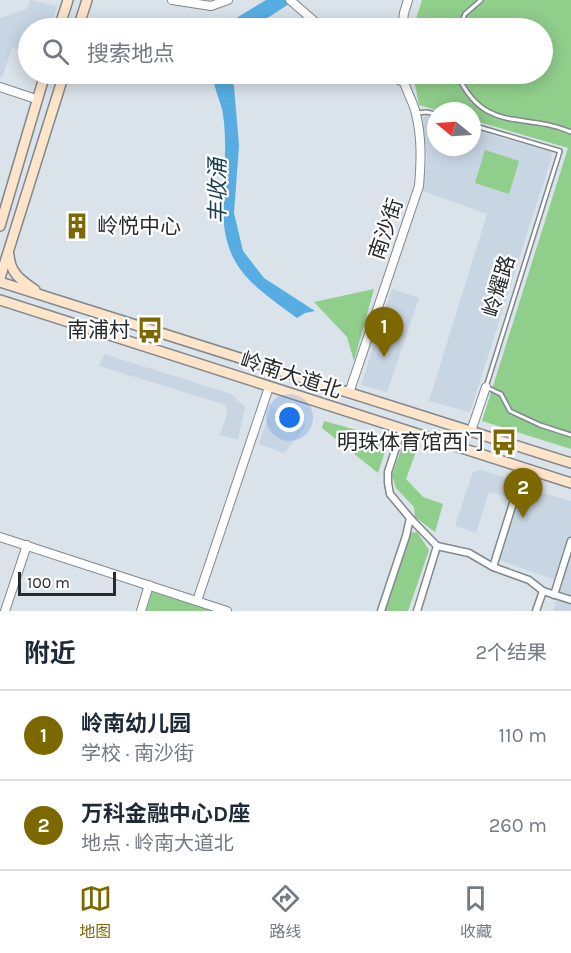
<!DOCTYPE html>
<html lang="zh">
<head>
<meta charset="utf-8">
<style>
	body { margin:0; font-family:Karla,"Noto Sans SC",sans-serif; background:#f6f6f7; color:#1f2937 }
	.compass { position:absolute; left:427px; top:102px; width:54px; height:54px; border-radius:50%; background:#fff; box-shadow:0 3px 15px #0003; rotate:288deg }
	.scale { position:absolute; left:18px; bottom:15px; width:98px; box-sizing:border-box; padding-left:6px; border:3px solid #282b2e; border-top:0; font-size:16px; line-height:21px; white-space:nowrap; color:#282b2e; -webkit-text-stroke:4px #fff; paint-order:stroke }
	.you { position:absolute; left:290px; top:418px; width:21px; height:21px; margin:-15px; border:4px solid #fff; border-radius:50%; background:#1a73e8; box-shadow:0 0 0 9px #1a73e833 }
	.badge { display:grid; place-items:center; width:39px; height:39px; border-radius:50%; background:#7d6800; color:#fff; font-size:20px; font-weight:700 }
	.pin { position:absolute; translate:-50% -50px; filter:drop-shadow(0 2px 3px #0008) }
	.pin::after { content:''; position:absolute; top:32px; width:21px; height:18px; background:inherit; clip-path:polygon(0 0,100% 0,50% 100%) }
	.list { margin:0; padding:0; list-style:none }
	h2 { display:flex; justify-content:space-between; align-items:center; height:78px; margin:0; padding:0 24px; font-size:26px }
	h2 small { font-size:20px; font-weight:400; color:#747a83 }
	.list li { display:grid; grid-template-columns:39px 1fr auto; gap:18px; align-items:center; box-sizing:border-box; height:90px; padding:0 24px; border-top:2px solid #e0e1e3 }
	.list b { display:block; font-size:22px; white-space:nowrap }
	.list p { margin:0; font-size:20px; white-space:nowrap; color:#747a83 }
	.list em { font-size:20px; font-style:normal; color:#747a83 }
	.icon { flex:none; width:33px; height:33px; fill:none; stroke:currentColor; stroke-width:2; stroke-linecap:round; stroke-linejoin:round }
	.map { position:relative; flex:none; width:571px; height:611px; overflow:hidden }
	.search { position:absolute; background:#fff; box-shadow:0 3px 15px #0003; left:18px; right:18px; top:18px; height:66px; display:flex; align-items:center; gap:15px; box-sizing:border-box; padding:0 21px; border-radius:33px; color:#747a83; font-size:22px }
	.sheet { height:258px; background:#fff }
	nav { display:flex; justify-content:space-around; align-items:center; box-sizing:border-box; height:84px; border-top:2px solid #e0e1e3; background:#fff; font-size:16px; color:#747a83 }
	nav a { display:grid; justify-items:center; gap:3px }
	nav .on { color:#7d6800 }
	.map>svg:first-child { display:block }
</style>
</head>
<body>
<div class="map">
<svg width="571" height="611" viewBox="0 0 571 611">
	<rect width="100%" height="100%" fill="#dae2ea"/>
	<g fill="#c8d6e3">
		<path d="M30,0l27,6 -7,22h-22v24l-16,-4 -10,30 -2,-1v-59l27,-9z"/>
		<path d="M429,116l7,2v29h36v-18l79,23 1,4 -81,253 -2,3 -40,-11 58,-187 -64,-23 4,-34 -4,-40z"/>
		<path d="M392,289l27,9 -32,94 -26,-7z"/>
		<path d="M104,354l127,40 14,13 -7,33 -18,-5 7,-21 -1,-9 -127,-39z"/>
		<path d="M271,407l12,4h12l8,4 2,5 -1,9 -20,24 -25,-9z"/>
		<path d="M482,470l32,11 -6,15 -19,-4 -13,41 -21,-7 18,-54z"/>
		<path d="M522,487l49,14v110h-18l7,-29 -63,-23z"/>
	</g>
	<g fill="#90ce8c">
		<path d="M422,0h149v449l-89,-28 86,-273 -96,-28v-9h-32l-21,-6 -6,-31h129v-46h-129z"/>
		<path d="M485,150l34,11 -10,33 -34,-11z"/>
		<path d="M374,289l-20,72 -7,-24 -33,-35z"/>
		<path d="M324,421l65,18 -11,34 -56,-45z"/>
		<path d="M403,444l14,5 -11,30 17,18 20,7 -8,28 -20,-15 -1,-10 -18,-19 -4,-13z"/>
		<path d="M417,532l12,18 -21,61h-23l26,-78z"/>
		<path d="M152,592l61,19h-67z"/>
	</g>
	<g fill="#57ade1">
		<path d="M266,0h29l-43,28h-28l6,-6z"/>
		<path d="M213,74h12l9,12 5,60 -5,67 9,38 21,27 51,33 -10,2 -8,5c-57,-41 -77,-56 -74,-131 0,-15 3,-30 2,-46 0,-10 -1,-22 -3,-32 -3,-11 -9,-24 -9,-35z"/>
	</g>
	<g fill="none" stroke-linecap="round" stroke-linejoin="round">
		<g stroke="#80888e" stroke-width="6">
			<g id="service">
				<path d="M459,28l6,-14 16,-14"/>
				<path d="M457,74c28,61 65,37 114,58"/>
				<path d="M417,113l9,-1 10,2"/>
				<path d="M472,125l88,26 -74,236 15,7 9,17 30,14 31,10"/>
			</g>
		</g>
		<g stroke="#80888e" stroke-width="9">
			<g id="minor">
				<path d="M402,429l-14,43v11l2,11 20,24 27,28 32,7 24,14 36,13 14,11 28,9"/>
				<path d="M493,567l31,-99"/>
				<path d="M554,595l17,-54"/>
				<path d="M381,611l25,-75 4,-18"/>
				<path d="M417,611l20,-65"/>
				<path d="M536,611l7,-20"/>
			</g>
		</g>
		<g stroke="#80888e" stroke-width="10">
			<g id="tertiary">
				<path d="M172,0l39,6 17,-6"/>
				<path d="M290,0l32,28"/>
				<path d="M402,28l2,-15 4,-13"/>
				<path d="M387,74l16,8"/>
				<path d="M0,87l36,12"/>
				<path d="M349,393l70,-207c2,-24 3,-48 -3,-72 -3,-14 -12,-26 -14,-40"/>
				<path d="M471,431l15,-44"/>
				<path d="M0,537l227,74"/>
				<path d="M197,601l72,-214"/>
				<path d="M5,611l22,-66"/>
				<path d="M141,611l8,-26"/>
			</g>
		</g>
		<g stroke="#80888e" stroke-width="12">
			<g id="secondary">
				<path d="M59,28l9,-28"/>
				<path d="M78,28l9,-28"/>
				<path d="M0,226l45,-152"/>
				<path d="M9,255c1,18 12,25 26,35"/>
				<path d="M0,278l64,-204"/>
				<path d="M0,282l571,181"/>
				<path d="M0,300l571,183"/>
			</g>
		</g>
		<use href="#service" stroke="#fff" stroke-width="3"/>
		<use href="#minor" stroke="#fff" stroke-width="6"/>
		<use href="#tertiary" stroke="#fff" stroke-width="8"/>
		<use href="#secondary" stroke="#fee5ca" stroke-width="9"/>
	</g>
	<defs>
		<g id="building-bare" transform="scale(2.07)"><path d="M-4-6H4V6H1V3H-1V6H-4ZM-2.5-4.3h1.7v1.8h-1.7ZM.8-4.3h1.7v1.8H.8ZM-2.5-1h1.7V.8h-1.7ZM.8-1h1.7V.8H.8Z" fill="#7d6800" stroke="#fff" stroke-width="2.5" paint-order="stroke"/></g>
		<g id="bus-bare" transform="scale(2.07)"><path d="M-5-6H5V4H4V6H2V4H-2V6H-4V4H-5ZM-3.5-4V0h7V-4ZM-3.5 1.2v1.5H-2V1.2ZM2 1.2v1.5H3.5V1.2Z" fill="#7d6800" stroke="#fff" stroke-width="2.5" paint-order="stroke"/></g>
	</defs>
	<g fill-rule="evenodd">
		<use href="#building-bare" x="77" y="226"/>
		<use href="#bus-bare" x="150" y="330"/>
		<use href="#bus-bare" x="504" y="442"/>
	</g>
	<g text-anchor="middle" stroke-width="4.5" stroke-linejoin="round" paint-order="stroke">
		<g font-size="21" fill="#282b2e" stroke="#fff" text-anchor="end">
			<text x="97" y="233" text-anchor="start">岭悦中心</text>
			<text x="130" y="337">南浦村</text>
			<text x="484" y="449">明珠体育馆西门</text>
		</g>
		<g font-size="21" fill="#282b2e" stroke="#fff">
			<text transform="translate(386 229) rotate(-71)" y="7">南沙街</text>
			<text transform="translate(499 286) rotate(-73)" y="7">岭耀路</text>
			<text transform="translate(291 375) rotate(18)" y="7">岭南大道北</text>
		</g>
		<g font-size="22" font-style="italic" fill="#193e54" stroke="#fff">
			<text transform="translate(217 191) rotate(-90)" y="8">丰收涌</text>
		</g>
	</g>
</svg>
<svg class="compass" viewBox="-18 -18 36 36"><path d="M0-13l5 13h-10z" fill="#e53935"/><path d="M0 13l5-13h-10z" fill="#747a83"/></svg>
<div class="scale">100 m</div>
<div class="you"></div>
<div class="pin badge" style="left:384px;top:357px">1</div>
<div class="pin badge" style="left:523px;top:518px">2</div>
<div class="search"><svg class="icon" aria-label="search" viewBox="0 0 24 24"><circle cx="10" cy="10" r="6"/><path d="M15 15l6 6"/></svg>搜索地点</div>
</div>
<section class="sheet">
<h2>附近<small>2个结果</small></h2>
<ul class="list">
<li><span class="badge">1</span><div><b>岭南幼儿园</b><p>学校 · 南沙街</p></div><em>110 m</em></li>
<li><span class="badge">2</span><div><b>万科金融中心D座</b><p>地点 · 岭南大道北</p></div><em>260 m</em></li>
</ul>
</section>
<nav>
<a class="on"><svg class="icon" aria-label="map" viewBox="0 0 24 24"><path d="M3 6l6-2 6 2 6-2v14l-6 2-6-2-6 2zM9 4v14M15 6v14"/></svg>地图</a>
<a><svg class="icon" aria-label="directions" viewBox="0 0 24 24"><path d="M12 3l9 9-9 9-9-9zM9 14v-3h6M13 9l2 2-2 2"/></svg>路线</a>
<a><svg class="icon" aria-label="saved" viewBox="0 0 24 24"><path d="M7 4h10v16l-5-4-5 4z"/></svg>收藏</a>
</nav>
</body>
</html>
